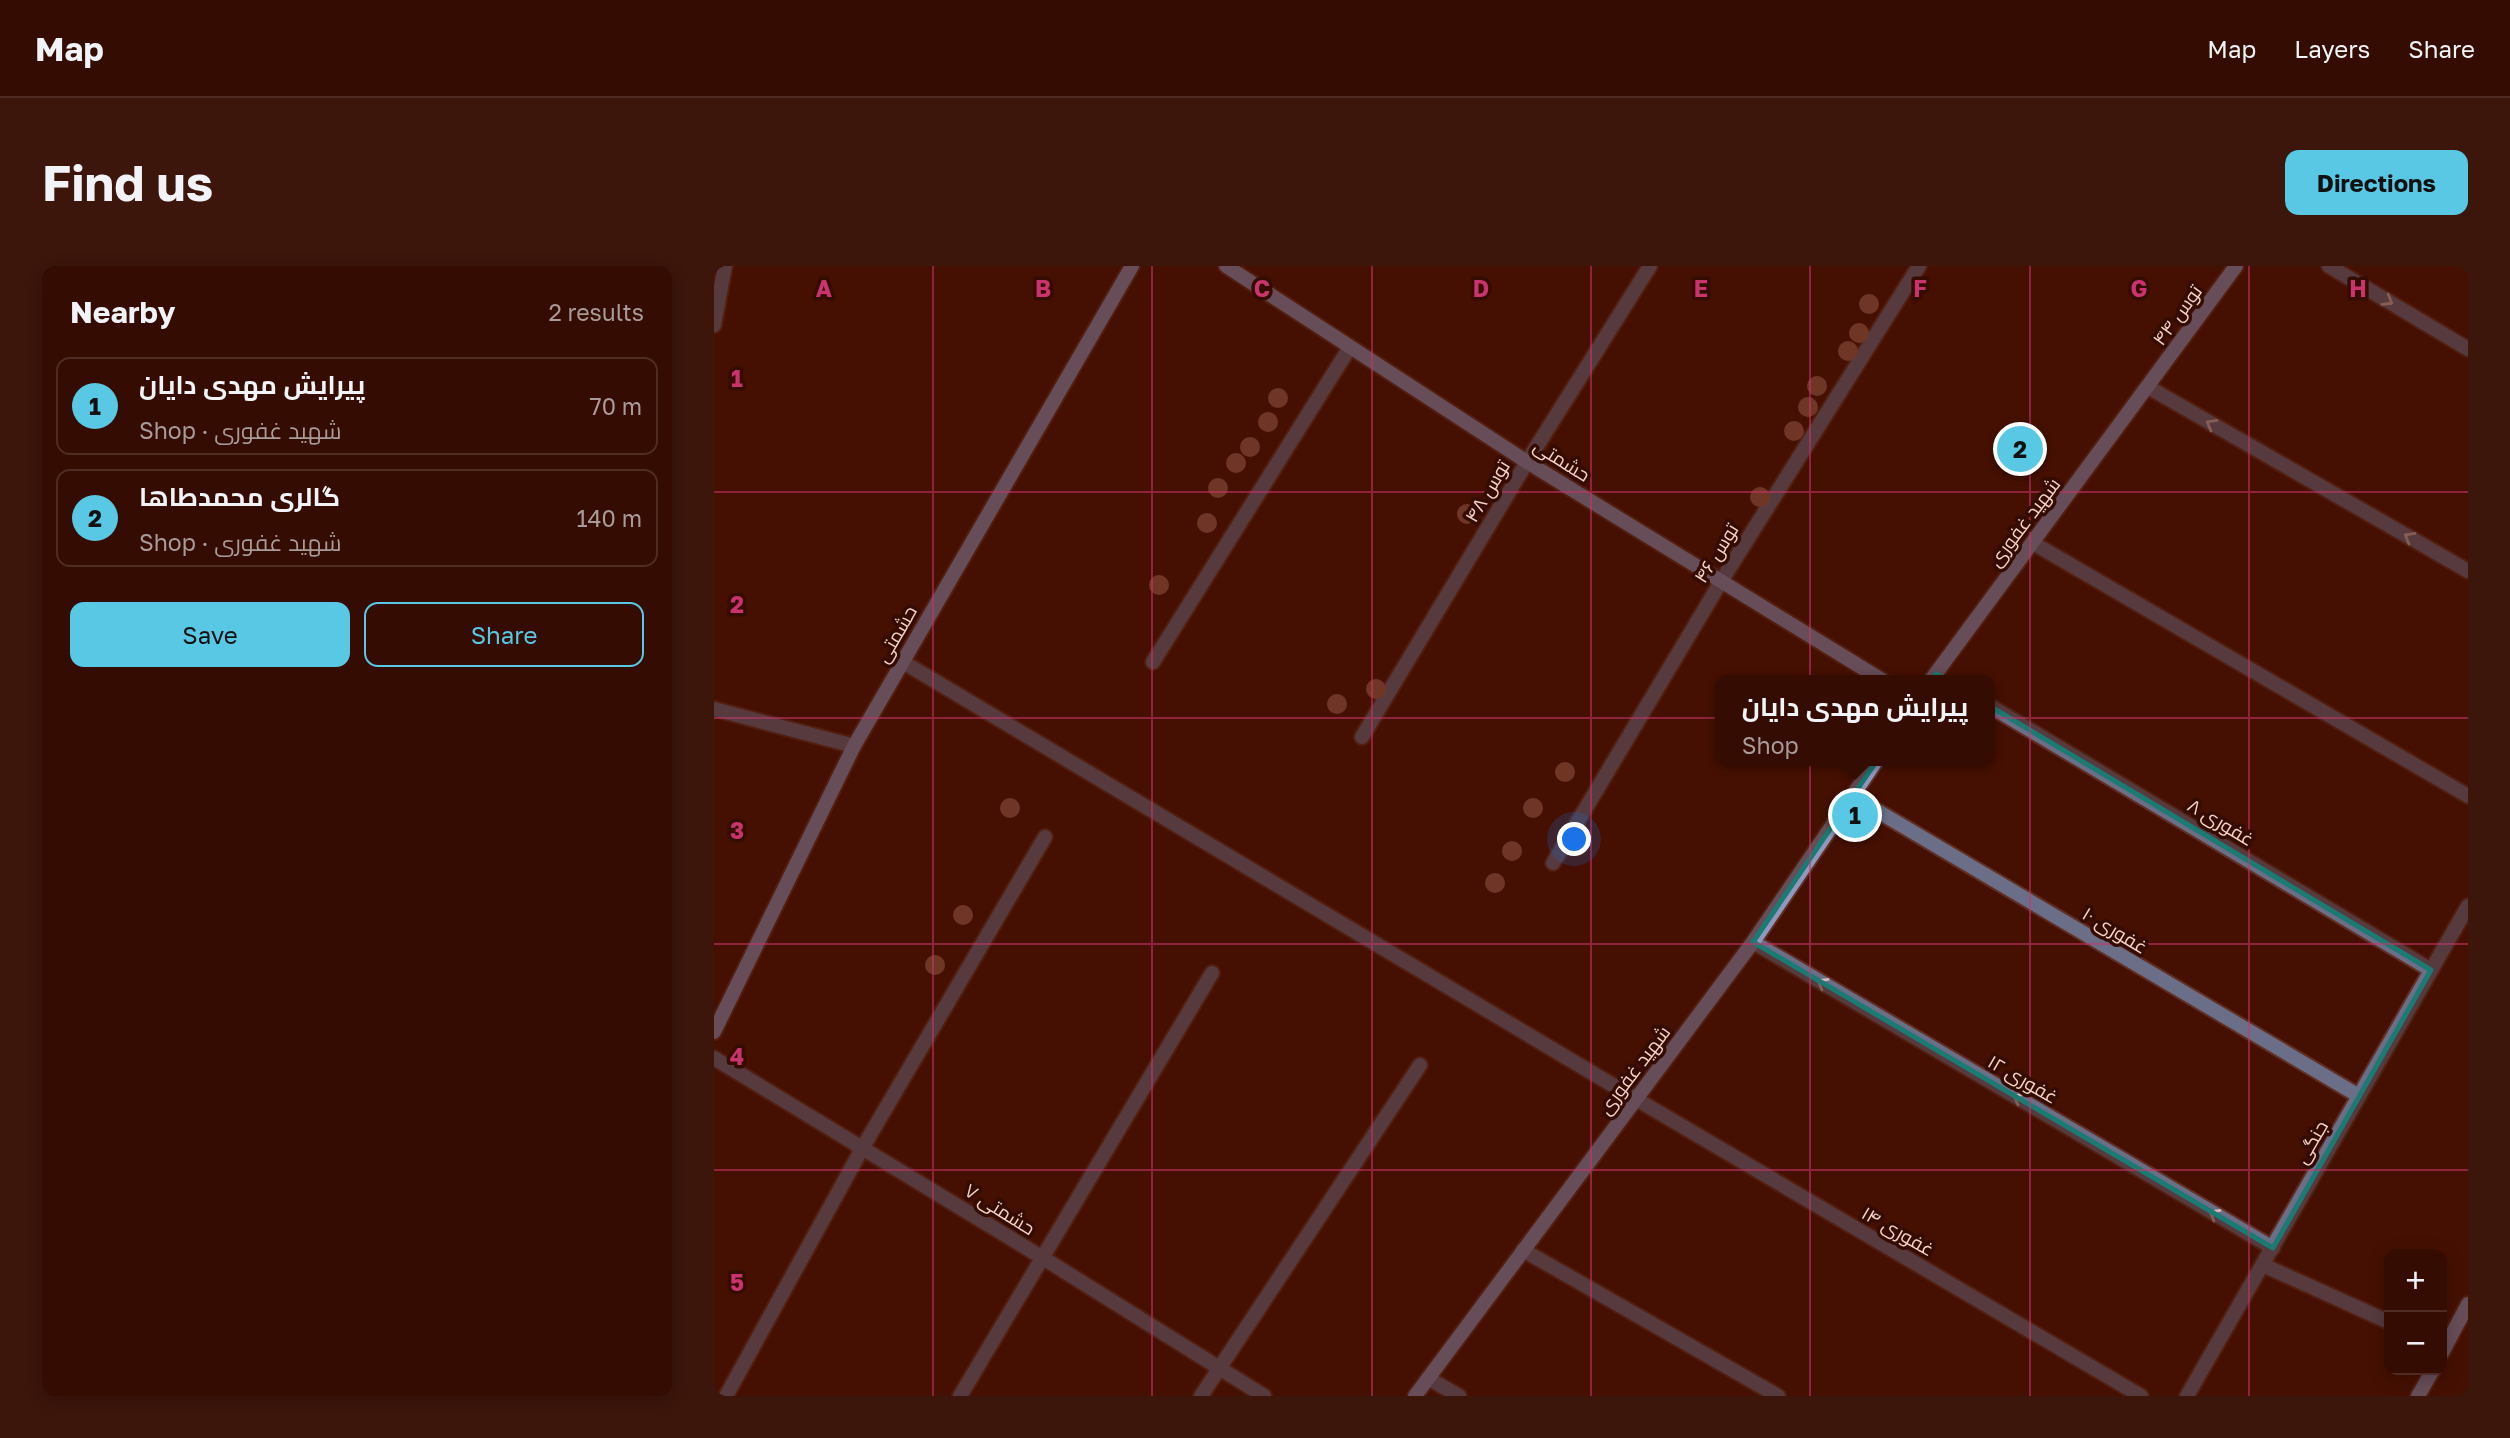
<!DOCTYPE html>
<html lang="en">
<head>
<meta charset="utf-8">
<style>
	body { margin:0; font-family:"Golos Text",Cairo,sans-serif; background:#3c150b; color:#f1f3f6 }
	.controls { position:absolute; right:21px; bottom:21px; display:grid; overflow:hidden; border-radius:14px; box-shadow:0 4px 18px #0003 }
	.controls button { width:63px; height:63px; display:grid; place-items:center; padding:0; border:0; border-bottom:2px solid #4e2c23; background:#340c01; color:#f1f3f6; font:35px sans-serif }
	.you { position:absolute; left:861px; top:574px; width:24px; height:24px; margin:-18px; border:5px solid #fff; border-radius:50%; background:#1a73e8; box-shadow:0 0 0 10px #1a73e833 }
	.badge { display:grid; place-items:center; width:46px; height:46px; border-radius:50%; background:#59c8e5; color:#111; font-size:23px; font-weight:700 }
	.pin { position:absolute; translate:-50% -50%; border:4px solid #fff; box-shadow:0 2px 7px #0006 }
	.popup { position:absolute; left:1001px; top:409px; width:280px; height:91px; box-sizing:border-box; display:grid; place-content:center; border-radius:14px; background:#340c01; filter:drop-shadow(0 2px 5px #0005); font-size:23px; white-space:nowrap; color:#a99b99 }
	.popup b { font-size:26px; color:#f1f3f6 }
	.popup::after { content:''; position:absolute; left:50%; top:100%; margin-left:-14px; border:14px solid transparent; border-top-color:#340c01 }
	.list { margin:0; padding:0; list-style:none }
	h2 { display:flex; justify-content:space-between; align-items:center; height:91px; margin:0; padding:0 28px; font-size:30px }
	h2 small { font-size:23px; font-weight:400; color:#a99b99 }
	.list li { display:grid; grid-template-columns:46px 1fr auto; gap:21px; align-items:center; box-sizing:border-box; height:98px; margin:0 14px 14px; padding:0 14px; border:2px solid #4e2c23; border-radius:14px }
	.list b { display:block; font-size:26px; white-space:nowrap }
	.list p { margin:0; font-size:23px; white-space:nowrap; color:#a99b99 }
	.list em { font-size:23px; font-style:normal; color:#a99b99 }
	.actions { display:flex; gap:14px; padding:21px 28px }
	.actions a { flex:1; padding:16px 0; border:2px solid #59c8e5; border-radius:14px; text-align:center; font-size:24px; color:#59c8e5 }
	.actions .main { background:#59c8e5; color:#111 }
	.map { position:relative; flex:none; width:1754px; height:1130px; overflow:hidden; border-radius:14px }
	header { display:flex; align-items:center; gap:42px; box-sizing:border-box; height:98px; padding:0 35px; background:#340c01; border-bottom:2px solid #4e2c23 }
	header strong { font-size:33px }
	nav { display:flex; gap:38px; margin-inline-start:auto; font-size:24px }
	.intro { display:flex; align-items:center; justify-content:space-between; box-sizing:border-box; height:168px; padding:0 42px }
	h1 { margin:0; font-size:49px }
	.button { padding:18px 32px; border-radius:14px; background:#59c8e5; color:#111; font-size:24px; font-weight:700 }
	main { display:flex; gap:42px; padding:0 42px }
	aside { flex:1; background:#340c01; border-radius:14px; box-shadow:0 4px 18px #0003 }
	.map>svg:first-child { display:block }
</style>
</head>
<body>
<header>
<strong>Map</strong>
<nav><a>Map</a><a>Layers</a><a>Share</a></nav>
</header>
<div class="intro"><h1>Find us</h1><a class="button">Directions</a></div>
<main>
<aside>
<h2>Nearby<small>2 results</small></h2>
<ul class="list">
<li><span class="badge">1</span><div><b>پیرایش مهدی دایان</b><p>Shop · شهید غفوری</p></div><em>70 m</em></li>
<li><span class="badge">2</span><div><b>گالری محمدطاها</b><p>Shop · شهید غفوری</p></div><em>140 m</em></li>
</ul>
<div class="actions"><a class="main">Save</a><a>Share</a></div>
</aside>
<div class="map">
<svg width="1754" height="1130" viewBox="0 0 1754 1130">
	<rect width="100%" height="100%" fill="#451001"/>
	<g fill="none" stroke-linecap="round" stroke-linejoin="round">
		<g stroke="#612f21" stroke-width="18">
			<path id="lane" d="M189,396l733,437"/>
		</g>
		<g stroke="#612f21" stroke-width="18">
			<g id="street">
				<path d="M1615,0l139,83"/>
				<path d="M0,59l11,-59"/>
				<path d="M1434,121l320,184"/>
				<path d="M1319,277l435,253"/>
				<path d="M439,396l197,-315"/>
				<path d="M1276,440l441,264"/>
				<path d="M0,443l140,37"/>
				<path d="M648,471l165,-275 123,-196"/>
				<path d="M1138,530l507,300"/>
				<path d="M839,597l169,-283 197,-314"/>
				<path d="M1039,676l520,306"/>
				<path d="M0,792l329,200 221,138"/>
				<path d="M922,833l505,297"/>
				<path d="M809,984l255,146"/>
				<path d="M1549,999l126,57"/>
				<path d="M714,1112l31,18"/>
				<path d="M12,1130l137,-249 182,-310"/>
				<path d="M246,1130l252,-423"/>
				<path d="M487,1130l219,-331"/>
				<path d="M1473,1130l281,-490"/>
			</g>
		</g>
		<g stroke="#612f21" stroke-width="18">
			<g id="secondary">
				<path d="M512,0l301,196 355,218"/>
				<path d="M1217,414l305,-414"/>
				<path d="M0,766l140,-286 278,-480"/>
				<path d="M1728,1087l26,-49"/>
				<path d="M701,1130l338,-454 123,-181"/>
				<path d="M1704,1130l15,-26"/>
			</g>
		</g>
		<use href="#lane" stroke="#6a6e87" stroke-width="14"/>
		<use href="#street" stroke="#6a6e87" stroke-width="14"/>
		<use href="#secondary" stroke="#9198bf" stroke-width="14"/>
	</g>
	<g fill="#a56451">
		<circle cx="1155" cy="38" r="10"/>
		<circle cx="1145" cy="67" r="10"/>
		<circle cx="1134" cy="85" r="10"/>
		<circle cx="1103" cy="120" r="10"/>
		<circle cx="564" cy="132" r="10"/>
		<circle cx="1094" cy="141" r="10"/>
		<circle cx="554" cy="156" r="10"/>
		<circle cx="1080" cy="165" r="10"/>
		<circle cx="536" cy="181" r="10"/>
		<circle cx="522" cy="197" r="10"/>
		<circle cx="504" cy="222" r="10"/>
		<circle cx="1046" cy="231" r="10"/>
		<circle cx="753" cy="248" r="10"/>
		<circle cx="493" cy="257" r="10"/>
		<circle cx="445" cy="319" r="10"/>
		<circle cx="662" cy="423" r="10"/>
		<circle cx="623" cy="438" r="10"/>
		<circle cx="851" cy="506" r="10"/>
		<circle cx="296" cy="542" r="10"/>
		<circle cx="819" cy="542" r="10"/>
		<circle cx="798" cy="585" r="10"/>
		<circle cx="781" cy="617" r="10"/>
		<circle cx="249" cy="649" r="10"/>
		<circle cx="221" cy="699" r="10"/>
	</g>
	<defs><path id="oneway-chevron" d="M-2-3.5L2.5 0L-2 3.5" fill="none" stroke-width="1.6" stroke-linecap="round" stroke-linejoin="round" transform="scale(1.75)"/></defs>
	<g stroke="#d4bab8">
		<use href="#oneway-chevron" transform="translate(1674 35) rotate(31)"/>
		<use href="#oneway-chevron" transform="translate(1497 158) rotate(-150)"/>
		<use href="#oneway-chevron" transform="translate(1695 271) rotate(-150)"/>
		<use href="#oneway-chevron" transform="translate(1108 717) rotate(-150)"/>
		<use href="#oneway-chevron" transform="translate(1304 832) rotate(-150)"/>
		<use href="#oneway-chevron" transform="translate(1500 948) rotate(-150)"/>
	</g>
	<path d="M0 0H1754V1130H0ZM1222,408l495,296 -158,278 -520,-306z" fill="#451001" fill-opacity=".55" fill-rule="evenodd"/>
	<path fill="none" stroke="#1b7b73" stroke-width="5" stroke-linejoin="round" d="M1222,408l495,296 -158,278 -520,-306z"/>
	<path fill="none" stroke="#ca346c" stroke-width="2" stroke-opacity="0.55" d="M219,0v1130M438,0v1130M658,0v1130M877,0v1130M1096,0v1130M1316,0v1130M1535,0v1130M0,226h1754M0,452h1754M0,678h1754M0,904h1754"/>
	<g text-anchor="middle" stroke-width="7" stroke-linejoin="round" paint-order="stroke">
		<g font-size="19" fill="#f7d4c9" stroke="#340c02">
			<text transform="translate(1463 49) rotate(-54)" y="7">توس ۴۴</text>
			<text transform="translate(848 194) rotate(32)" y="7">حشمتی</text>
			<text transform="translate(773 225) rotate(-59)" y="7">توس ۴۸</text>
			<text transform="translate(1310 256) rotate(-53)" y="7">شهید غفوری</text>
			<text transform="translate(1002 287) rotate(-58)" y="7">توس ۴۶</text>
			<text transform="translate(182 368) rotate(-60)" y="7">حشمتی</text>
			<text transform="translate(1507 556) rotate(31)" y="7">غفوری ۸</text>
			<text transform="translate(1401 664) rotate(31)" y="7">غفوری ۱۰</text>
			<text transform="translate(920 804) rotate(-53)" y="7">شهید غفوری</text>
			<text transform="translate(1309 813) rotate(30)" y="7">غفوری ۱۲</text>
			<text transform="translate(1597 876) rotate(-60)" y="7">جنگی</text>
			<text transform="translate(286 943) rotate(32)" y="7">حشمتی ۷</text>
			<text transform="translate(1184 965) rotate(30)" y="7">غفوری ۱۴</text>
		</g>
	</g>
	<g font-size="23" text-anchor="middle" font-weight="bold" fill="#ca346c" stroke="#340c02" stroke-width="7" stroke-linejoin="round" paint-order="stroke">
		<text x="110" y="31">A</text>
		<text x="329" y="31">B</text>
		<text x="548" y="31">C</text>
		<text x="767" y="31">D</text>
		<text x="987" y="31">E</text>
		<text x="1206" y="31">F</text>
		<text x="1425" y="31">G</text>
		<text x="1644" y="31">H</text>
		<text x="23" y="121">1</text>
		<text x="23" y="347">2</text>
		<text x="23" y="573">3</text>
		<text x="23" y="799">4</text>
		<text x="23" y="1025">5</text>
	</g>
</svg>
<div class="controls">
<button>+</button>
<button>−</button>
</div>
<div class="you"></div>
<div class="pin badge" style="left:1141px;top:549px">1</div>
<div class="popup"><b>پیرایش مهدی دایان</b>Shop</div>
<div class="pin badge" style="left:1306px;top:183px">2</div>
</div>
</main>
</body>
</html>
